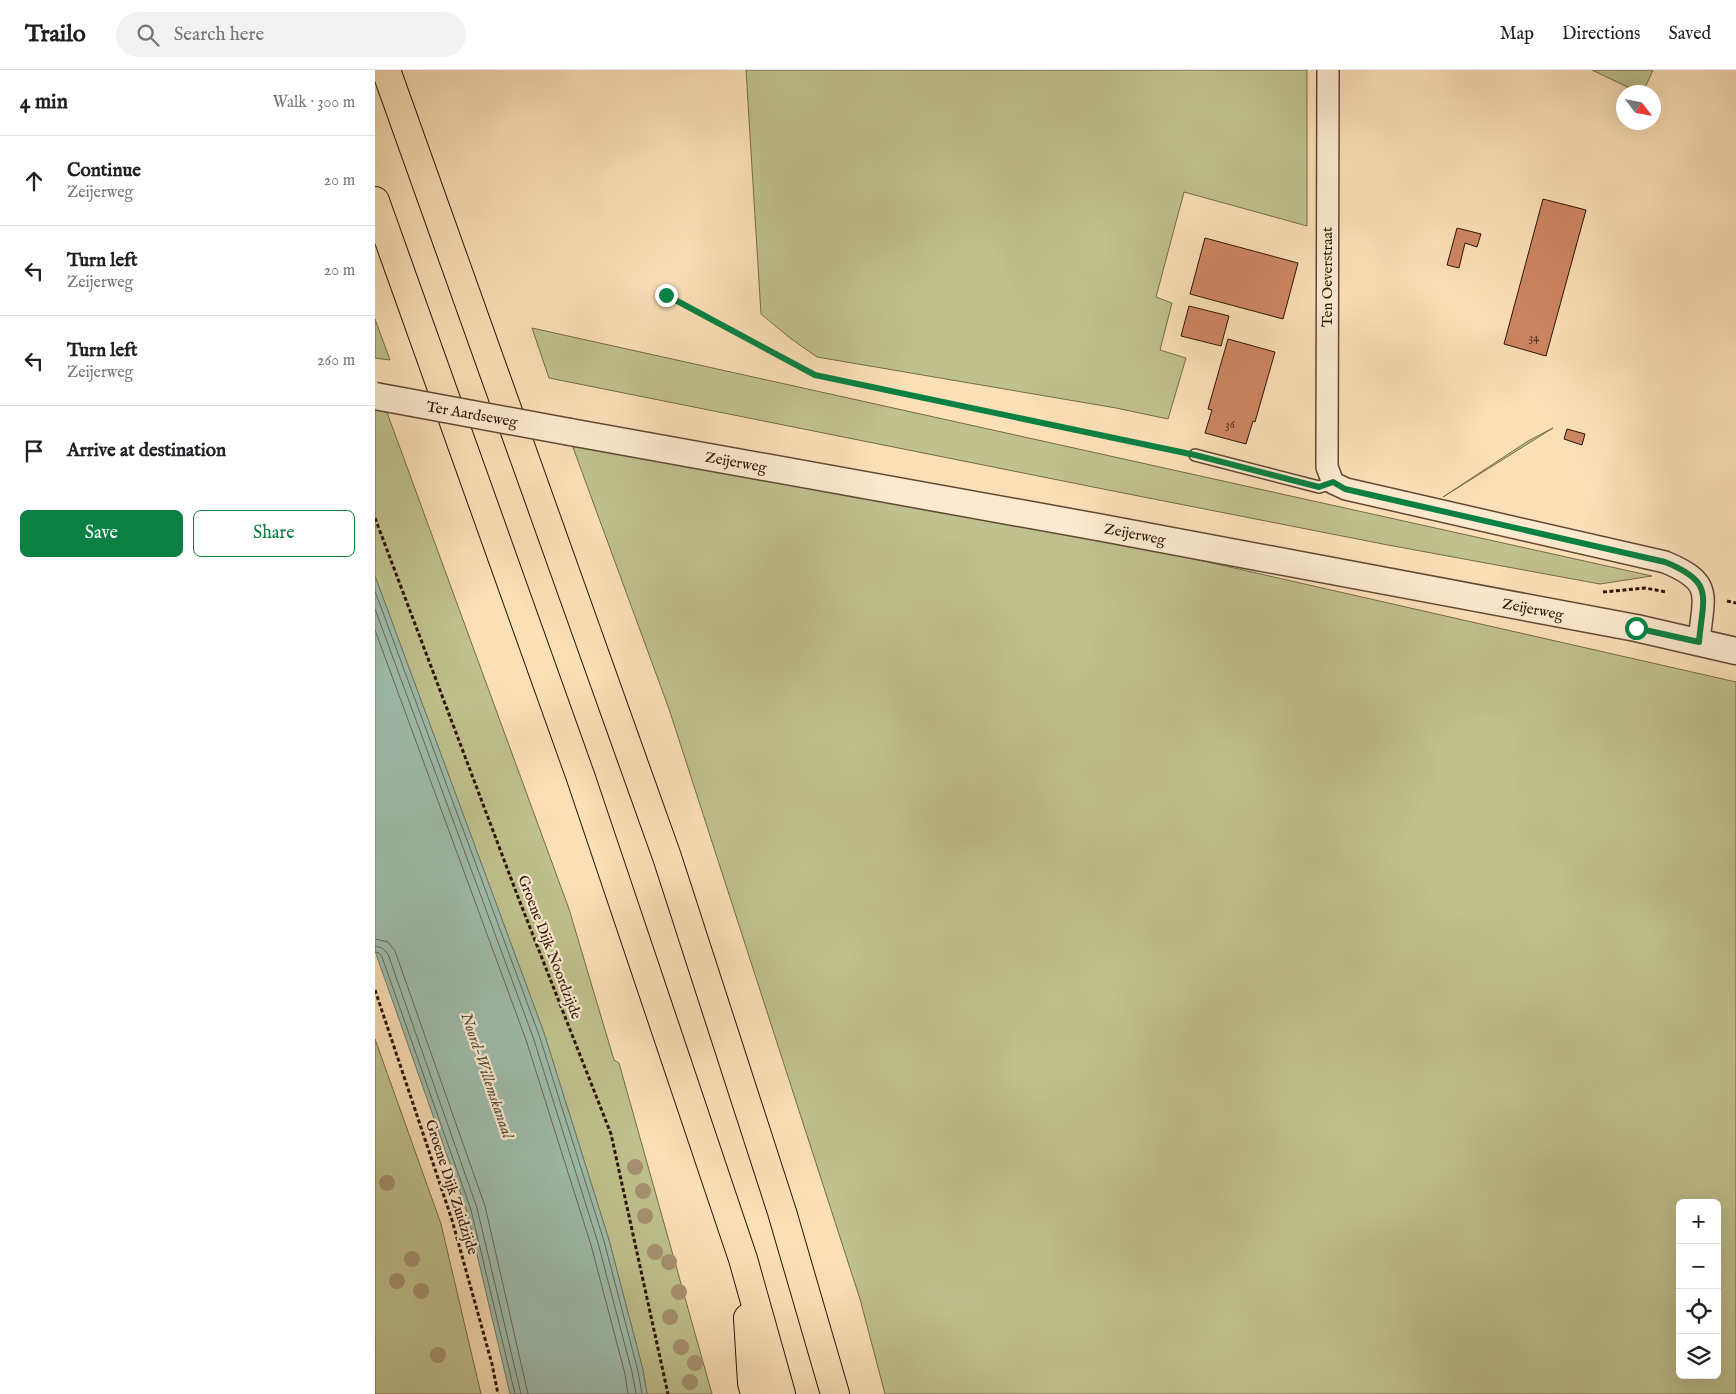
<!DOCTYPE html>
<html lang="en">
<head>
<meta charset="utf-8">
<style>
	body { margin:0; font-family:"IM FELL English",serif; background:#f2f2f2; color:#202124 }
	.controls { position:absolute; right:15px; bottom:15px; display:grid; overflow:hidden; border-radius:8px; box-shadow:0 5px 20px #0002 }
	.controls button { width:45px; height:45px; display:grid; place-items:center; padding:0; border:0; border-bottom:1px solid #e0e0e0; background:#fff; color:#202124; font:25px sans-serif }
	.compass { position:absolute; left:1241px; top:15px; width:45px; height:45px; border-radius:50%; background:#fff; box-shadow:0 5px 20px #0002; rotate:122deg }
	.stop { position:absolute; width:15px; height:15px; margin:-11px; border:4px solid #0b8043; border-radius:50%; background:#fff }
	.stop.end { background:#0b8043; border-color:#fff; box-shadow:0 1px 5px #0008 }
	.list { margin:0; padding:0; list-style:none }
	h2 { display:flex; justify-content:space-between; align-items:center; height:65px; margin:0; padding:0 20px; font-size:21px }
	h2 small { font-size:16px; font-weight:400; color:#757577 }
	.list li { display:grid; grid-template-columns:32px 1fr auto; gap:15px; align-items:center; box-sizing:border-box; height:90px; padding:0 20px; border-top:1px solid #e0e0e0 }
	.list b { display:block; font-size:19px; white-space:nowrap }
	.list p { margin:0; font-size:16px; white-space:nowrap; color:#757577 }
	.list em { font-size:16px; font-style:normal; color:#757577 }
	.actions { display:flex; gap:10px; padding:15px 20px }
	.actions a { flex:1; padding:11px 0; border:1px solid #0b8043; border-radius:8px; text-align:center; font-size:18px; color:#0b8043 }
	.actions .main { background:#0b8043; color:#fff }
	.icon { flex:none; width:28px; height:28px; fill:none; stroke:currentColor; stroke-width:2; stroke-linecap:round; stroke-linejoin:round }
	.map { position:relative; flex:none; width:1361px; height:1324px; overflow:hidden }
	header { display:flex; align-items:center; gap:30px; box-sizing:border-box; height:70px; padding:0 25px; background:#fff; border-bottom:1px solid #e0e0e0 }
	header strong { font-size:24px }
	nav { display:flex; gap:28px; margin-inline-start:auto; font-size:18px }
	.search { width:350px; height:45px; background:#f2f2f2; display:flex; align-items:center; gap:12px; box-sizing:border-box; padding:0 18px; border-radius:28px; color:#757577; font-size:19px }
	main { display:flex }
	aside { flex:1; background:#fff }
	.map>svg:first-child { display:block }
</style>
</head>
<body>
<header>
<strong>Trailo</strong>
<div class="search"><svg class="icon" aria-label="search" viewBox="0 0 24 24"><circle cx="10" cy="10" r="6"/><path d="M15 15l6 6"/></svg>Search here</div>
<nav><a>Map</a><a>Directions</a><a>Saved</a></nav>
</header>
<main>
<aside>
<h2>4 min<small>Walk · 300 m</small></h2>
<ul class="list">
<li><svg class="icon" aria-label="ahead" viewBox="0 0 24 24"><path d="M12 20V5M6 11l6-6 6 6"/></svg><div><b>Continue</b><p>Zeijerweg</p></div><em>20 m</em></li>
<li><svg class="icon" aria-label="left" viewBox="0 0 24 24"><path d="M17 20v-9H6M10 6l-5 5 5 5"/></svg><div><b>Turn left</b><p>Zeijerweg</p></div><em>20 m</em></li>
<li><svg class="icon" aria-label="left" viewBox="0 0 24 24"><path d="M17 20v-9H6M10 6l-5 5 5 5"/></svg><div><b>Turn left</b><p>Zeijerweg</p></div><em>260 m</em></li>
<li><svg class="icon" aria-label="arrive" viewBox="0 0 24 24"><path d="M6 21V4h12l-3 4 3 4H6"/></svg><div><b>Arrive at destination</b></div></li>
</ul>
<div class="actions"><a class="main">Save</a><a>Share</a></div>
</aside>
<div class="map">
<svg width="1361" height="1324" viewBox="0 0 1361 1324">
	<rect width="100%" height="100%" fill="#fbdfb7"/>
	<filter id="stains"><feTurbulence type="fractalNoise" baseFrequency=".004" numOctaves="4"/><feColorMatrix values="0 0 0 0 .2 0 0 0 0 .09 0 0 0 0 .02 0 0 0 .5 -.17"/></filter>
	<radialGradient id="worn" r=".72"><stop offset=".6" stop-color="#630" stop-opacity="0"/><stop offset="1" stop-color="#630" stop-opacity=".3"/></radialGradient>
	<g fill="#bfc18e" stroke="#766b4a" fill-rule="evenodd">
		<path d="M371,0h561v156l-123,-34 -28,105 16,6 -12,47 26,8 -18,61 -52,-11 -299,-51 -27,-19 -29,-24z"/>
		<path d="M1217,0h61l-10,22h-5z"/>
		<path d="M0,249l15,41 -15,-2z"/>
		<path d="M157,258l1120,248 -52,8 -212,-39 -275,-54 -564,-113z"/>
		<path d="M0,335l10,2 184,502 45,151 5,3 93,331h-65l-4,-24 -34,-130 -65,-207 -169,-457z"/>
		<path d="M1178,358l-110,69 85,-56z"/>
		<path d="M196,372l531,96 634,144v712h-851l-25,-95 -191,-590zM1305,1133h37v172h-37z"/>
		<path d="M0,969l66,185 40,170h-106z"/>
	</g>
	<path fill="#9fbdad" stroke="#717a6a" d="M0,506l169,457 65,207 34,130 4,24h-137l-43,-182 -92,-261z"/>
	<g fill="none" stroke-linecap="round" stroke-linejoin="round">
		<g stroke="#66695a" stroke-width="1">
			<path d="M0,521l164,444 65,206 34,130 4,23"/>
			<path d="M0,539l158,428 65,206 34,129 4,22"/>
			<path d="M0,560l151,410 65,205 34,129 3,20"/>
			<path d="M0,869l13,3 7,9 90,255 43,188"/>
			<path d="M0,876l7,2 6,6 89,254 44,186"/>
			<path d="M0,882l4,1 3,4 89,253 44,184"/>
		</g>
	</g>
	<g fill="#ce8663" stroke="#2d1506">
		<path d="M1168,129l43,11 -40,146 -42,-12z"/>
		<path d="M1082,158l24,6 -4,13 -12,-4 -6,25 -12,-3z"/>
		<path d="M830,168l93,25 -15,56 -93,-25z"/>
		<path d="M814,236l40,10 -8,30 -40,-10z"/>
		<path d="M853,269l47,13 -20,70 -2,-1 -7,23 -41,-11 7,-23 -4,-1z"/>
		<path d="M1192,359l18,5 -3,11 -18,-6z"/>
	</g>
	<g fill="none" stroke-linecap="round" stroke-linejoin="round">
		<g stroke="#604832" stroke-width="14">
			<path id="service" d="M820,385l124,32 14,-4"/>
		</g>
		<g stroke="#604832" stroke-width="24">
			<path id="minor" d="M953,0l-1,397 6,16 13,6 319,73c50,21 38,33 34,80"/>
		</g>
		<g stroke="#604832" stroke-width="29">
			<path id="tertiary" d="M195,362l533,96 533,100 100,23"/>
		</g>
		<g stroke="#2d1506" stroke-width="30">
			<g id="motorway">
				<path d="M11,0l281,787 115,355 53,182"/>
				<path d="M0,131l206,577 162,481 38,135"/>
				<path d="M373,1248l4,65 3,11"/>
			</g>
		</g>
		<g stroke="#2d1506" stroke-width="3" stroke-dasharray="4 2.5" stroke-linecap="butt">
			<path d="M291,225l149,80 362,76"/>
			<path d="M0,448l143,379 93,237 57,260"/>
			<path d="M1228,522l42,-4 21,4"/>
			<path d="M1352,531l9,2"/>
			<path d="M0,920l77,230 40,144 6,30"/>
		</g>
		<use href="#service" stroke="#fcead0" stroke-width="11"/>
		<use href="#minor" stroke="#fcead0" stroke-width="21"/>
		<use href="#tertiary" stroke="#fcead0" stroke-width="26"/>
		<use href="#motorway" stroke="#fbdfb7" stroke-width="28"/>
		<g stroke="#604832" stroke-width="29" stroke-linecap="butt">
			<path id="tertiary-bridge" d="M0,326l195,36"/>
		</g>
		<use href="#tertiary-bridge" stroke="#fcead0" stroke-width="26"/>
	</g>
	<g fill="#a69170">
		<circle cx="260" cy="1097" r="8"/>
		<circle cx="12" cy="1113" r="8"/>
		<circle cx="268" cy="1121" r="8"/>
		<circle cx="270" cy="1146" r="8"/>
		<circle cx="280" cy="1182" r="8"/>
		<circle cx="37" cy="1189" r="8"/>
		<circle cx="294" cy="1192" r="8"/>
		<circle cx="22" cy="1211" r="8"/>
		<circle cx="46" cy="1221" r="8"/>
		<circle cx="304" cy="1222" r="8"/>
		<circle cx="295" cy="1247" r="8"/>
		<circle cx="306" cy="1277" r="8"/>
		<circle cx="63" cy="1285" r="8"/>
		<circle cx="320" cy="1293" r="8"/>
		<circle cx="315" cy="1312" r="8"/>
	</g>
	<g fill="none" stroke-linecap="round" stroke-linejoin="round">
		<path stroke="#0b8043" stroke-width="6" d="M291,225l149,80 380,80 124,32 14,-5 12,7 320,73c50,20 38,34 34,80l-63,-14"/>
	</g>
	<g text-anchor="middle" stroke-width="4.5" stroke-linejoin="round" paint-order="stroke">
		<g font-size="12" fill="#55311d">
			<text x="1159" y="271">34</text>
			<text x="855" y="358">36</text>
		</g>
		<g font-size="15" fill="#2d1506" stroke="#fcead0">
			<text transform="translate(952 207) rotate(-90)" y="5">Ten Oeverstraat</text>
			<text transform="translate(97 344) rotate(10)" y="5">Ter Aardseweg</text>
			<text transform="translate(361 392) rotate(10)" y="5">Zeijerweg</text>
			<text transform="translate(760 464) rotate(11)" y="5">Zeijerweg</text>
			<text transform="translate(1158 539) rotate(11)" y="5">Zeijerweg</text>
			<text transform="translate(175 877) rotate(69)" y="5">Groene Dijk Noordzijde</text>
			<text transform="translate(77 1117) rotate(72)" y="5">Groene Dijk Zuidzijde</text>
		</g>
		<g font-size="16" font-style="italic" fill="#555040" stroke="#fcead0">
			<text transform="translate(113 1005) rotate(71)" y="6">Noord-Willemskanaal</text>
		</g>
	</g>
	<rect width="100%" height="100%" filter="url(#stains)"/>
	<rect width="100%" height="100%" fill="url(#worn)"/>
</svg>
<div class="controls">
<button>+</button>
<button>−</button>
<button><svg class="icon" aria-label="locate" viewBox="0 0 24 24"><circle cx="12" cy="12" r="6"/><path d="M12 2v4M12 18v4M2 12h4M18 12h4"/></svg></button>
<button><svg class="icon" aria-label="layers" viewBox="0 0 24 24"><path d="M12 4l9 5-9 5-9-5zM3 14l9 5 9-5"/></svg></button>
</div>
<svg class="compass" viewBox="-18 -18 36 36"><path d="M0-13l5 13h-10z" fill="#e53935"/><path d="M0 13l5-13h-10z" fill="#757577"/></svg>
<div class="stop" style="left:1261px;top:558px"></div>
<div class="stop end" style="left:291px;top:225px"></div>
</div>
</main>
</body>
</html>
